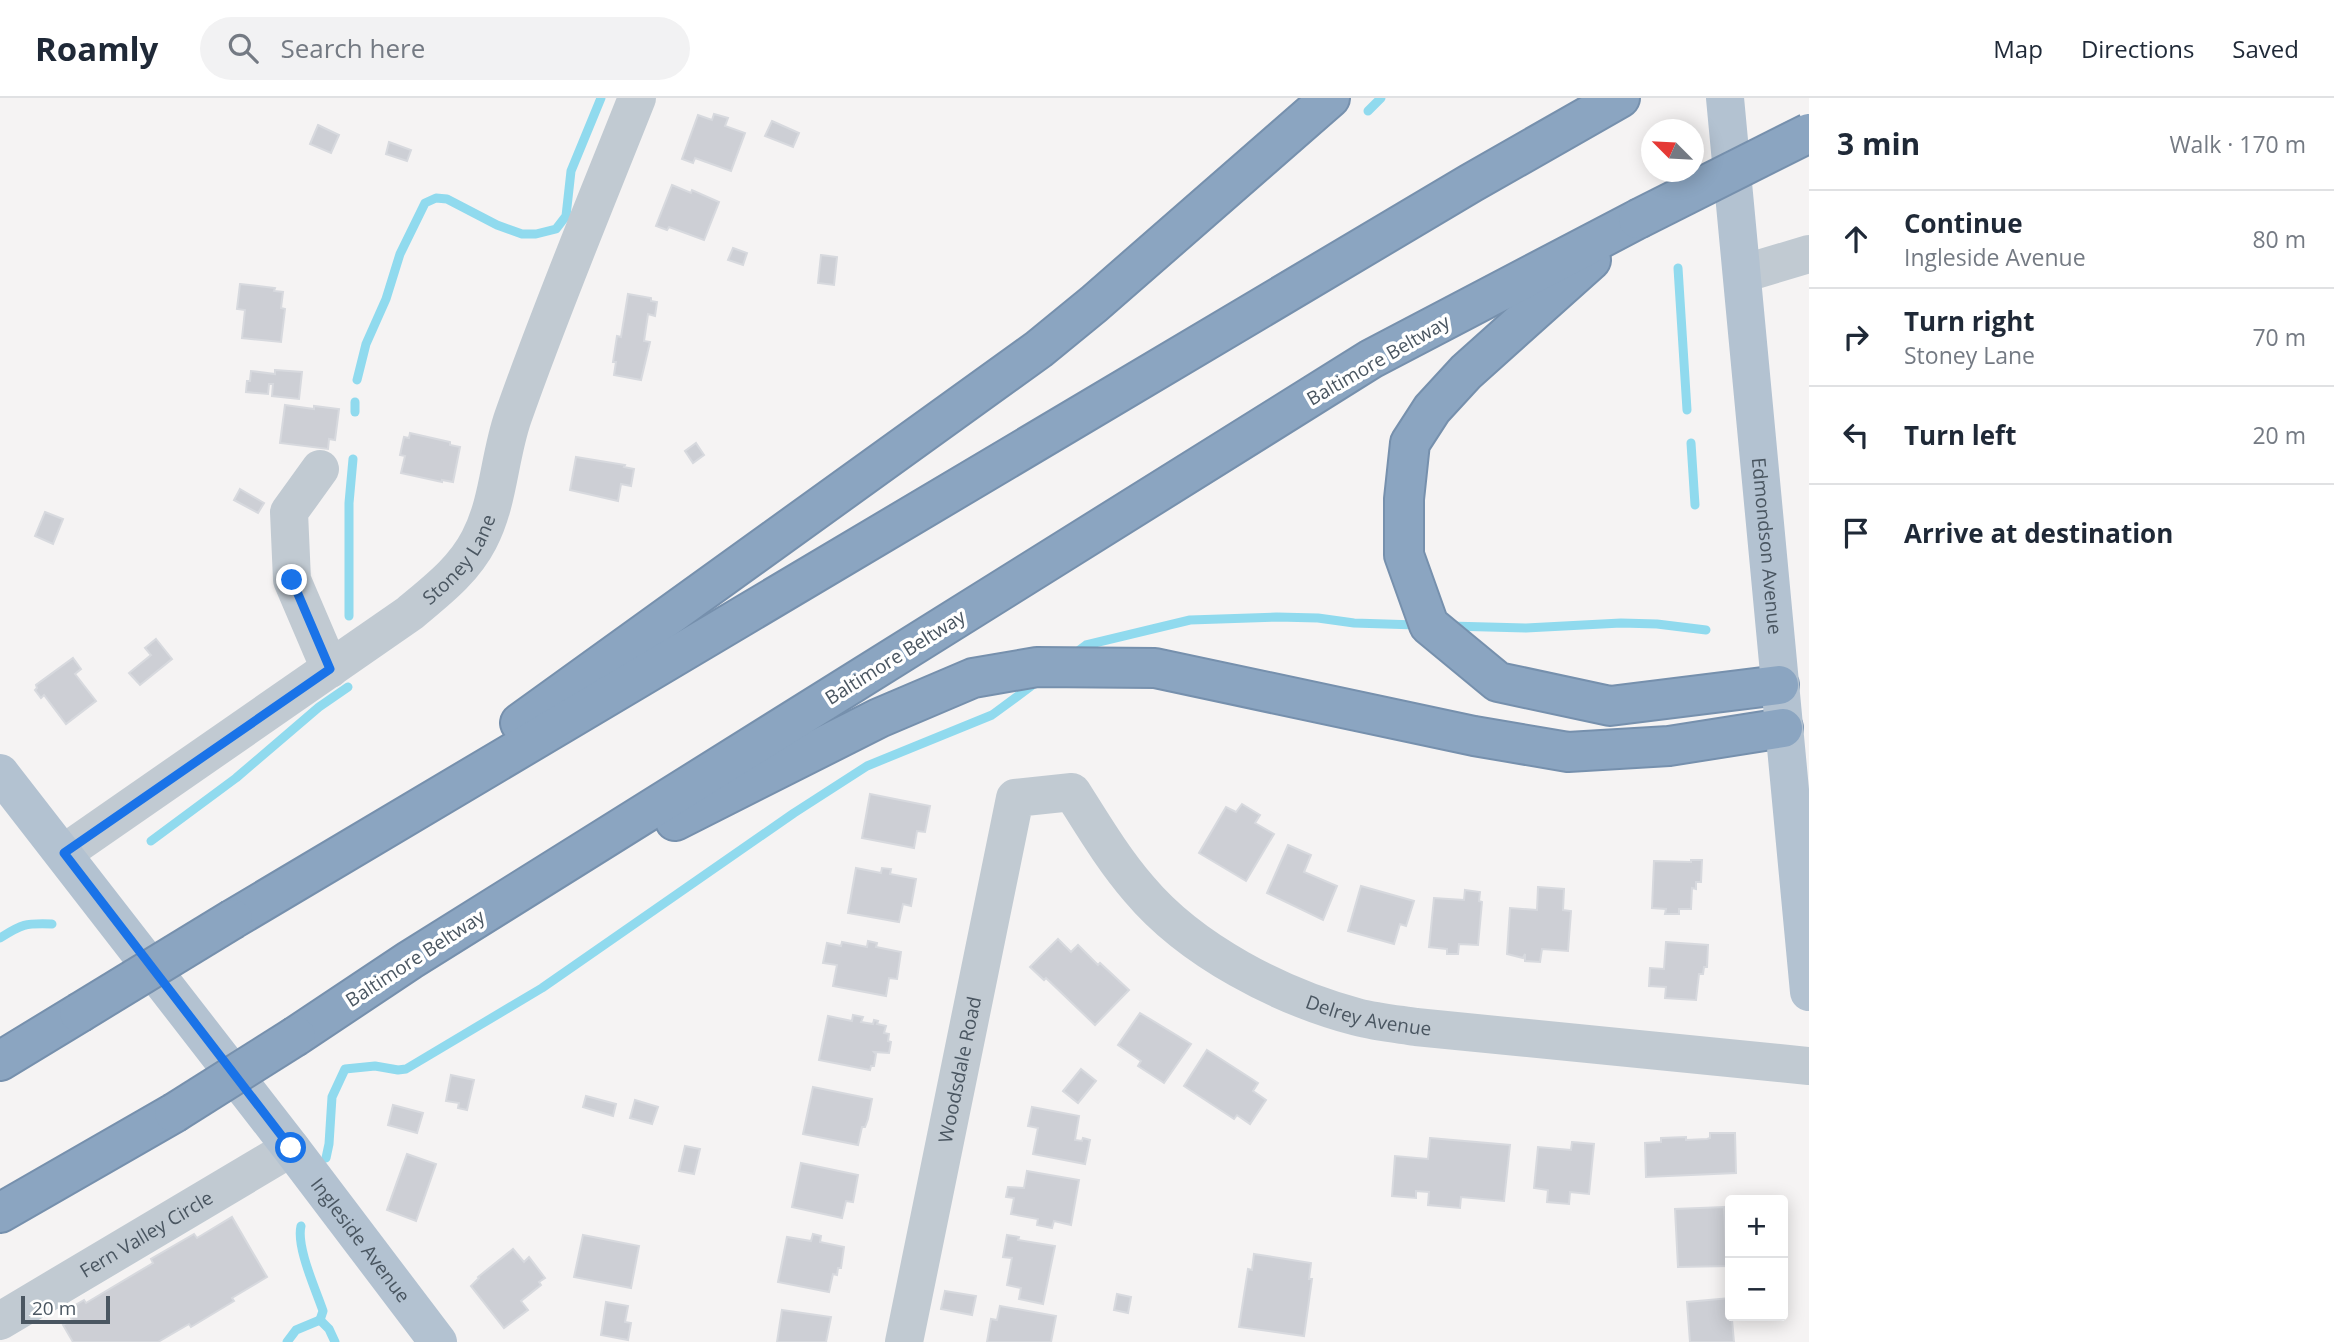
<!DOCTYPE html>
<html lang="en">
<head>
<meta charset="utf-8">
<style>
	body { margin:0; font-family:"Open Sans",sans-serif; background:#f2f2f3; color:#1f2937 }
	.controls { position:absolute; right:21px; bottom:21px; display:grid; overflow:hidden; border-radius:7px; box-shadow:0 4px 18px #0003 }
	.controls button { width:63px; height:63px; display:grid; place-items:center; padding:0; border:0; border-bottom:2px solid #e0e1e3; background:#fff; color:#1f2937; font:35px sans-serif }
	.compass { position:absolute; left:1641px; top:21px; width:63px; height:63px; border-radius:50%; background:#fff; box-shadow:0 4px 18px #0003; rotate:294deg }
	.scale { position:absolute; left:21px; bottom:18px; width:89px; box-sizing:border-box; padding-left:7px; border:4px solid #4a5661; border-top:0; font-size:19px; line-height:24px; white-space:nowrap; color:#4a5661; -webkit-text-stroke:5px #fff; paint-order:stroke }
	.stop { position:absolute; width:21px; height:21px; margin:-16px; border:5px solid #1a73e8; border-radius:50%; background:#fff }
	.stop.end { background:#1a73e8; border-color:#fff; box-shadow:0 2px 7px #0008 }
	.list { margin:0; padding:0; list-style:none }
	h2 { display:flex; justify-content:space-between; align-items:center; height:91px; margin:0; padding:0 28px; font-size:30px }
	h2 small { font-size:23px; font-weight:400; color:#747a83 }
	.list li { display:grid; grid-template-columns:46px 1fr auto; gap:21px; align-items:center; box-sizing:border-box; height:98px; padding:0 28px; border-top:2px solid #e0e1e3 }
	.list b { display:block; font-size:26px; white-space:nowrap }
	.list p { margin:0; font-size:23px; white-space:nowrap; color:#747a83 }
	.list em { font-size:23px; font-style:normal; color:#747a83 }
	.icon { flex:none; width:38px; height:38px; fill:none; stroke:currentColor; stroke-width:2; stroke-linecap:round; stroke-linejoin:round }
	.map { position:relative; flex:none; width:1809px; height:1244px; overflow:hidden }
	header { display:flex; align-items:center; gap:42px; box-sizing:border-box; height:98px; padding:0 35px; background:#fff; border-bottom:2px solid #e0e1e3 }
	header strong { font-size:33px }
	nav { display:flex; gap:38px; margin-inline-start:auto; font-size:24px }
	.search { width:490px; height:63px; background:#f2f2f3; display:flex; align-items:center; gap:18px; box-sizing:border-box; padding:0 24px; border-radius:38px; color:#747a83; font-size:26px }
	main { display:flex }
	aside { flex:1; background:#fff }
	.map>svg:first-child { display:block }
</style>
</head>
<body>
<header>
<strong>Roamly</strong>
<div class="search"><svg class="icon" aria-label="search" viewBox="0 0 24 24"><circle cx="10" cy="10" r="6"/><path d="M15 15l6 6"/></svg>Search here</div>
<nav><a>Map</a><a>Directions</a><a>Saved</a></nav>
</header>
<main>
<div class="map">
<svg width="1809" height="1244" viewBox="0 0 1809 1244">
	<rect width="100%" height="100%" fill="#f5f3f3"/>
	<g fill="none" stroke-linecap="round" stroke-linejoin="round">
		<g stroke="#90daee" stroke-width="9">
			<path d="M1368,13l13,-13"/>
			<path d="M1678,170l9,142"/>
			<path d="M357,282l9,-36 20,-45 14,-45 25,-51 11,-5 11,1 50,26 25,9h14l20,-5 10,-13 5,-45 30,-73"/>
			<path d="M355,304v10"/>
			<path d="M1691,345l4,62"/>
			<path d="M349,518v-113l4,-44"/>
			<path d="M1449,528l77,2 95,-5 36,1 49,6"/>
			<path d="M1078,553l8,-6 104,-25 87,-3 41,1 36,5 63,2"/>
			<path d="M151,743l85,-63 83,-71 29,-20"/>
			<path d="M0,840c22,-14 25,-15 52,-14"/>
			<path d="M326,1060l3,-14 3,-47 13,-28 30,-3 23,4 8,-1 136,-81 252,-175 73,-47 125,-51 42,-31"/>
			<path d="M301,1128c-5,21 15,64 22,85l-3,9"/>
			<path d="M320,1222l9,9 6,13"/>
			<path d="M287,1244l9,-12 24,-10"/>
		</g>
	</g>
	<g fill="#cdcfd5" stroke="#d7d9de" stroke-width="2">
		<path d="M714,16l14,4 -3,8 20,7 -14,38 -36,-13 -2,5 -11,-4 16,-44 14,5z"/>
		<path d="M772,23l27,12 -6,14 -28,-11z"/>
		<path d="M318,27l21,10 -8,18 -21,-9z"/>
		<path d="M389,44l22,8 -4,11 -21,-7z"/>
		<path d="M672,87l19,8 1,-3 27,12 -15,38 -35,-13 -2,3 -11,-4z"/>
		<path d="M733,150l14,5 -4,12 -15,-5z"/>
		<path d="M821,157l16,2 -3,28 -16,-2z"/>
		<path d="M240,186l35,4 -1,3 9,1 -2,16 4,1 -4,33 -39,-4 3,-28 -8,-1z"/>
		<path d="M628,196l23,4v3l6,1 -2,14 -7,-2 -4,27 6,1 -9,38 -27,-5 2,-13h-3l4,-26 4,1z"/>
		<path d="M275,272l27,2 -3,27 -27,-3 1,-12h-4l-1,10 -22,-2 1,-11h3l1,-10 24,3z"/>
		<path d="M285,307l29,4v-3l25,3 -4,31 -6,-1 -1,10 -48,-6z"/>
		<path d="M410,335l40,9v3l10,2 -7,35 -11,-2v2l-41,-9 4,-17 -5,-1 4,-18 5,1z"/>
		<path d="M696,345l8,12 -11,8 -8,-12z"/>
		<path d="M576,359l49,8 -1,2 10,2 -3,17 -10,-2 -3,17 -48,-11z"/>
		<path d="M240,391l24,14 -6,10 -24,-13z"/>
		<path d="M45,414l18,7 -10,25 -18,-8z"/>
		<path d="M156,541l16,20 -32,26 -11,-12 22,-18 -6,-7z"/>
		<path d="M73,560l8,11 -6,5 21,27 -30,23 -22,-29 -3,3 -6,-8 2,-2 -1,-3z"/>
		<path d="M870,696l60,12 -5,26 -8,-1 -3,17 -52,-10z"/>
		<path d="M1242,706l18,11 -5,8 19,11 -28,47 -47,-28 27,-46 10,5z"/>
		<path d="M1288,747l23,10 -7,17 33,14 -14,34 -56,-27z"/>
		<path d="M1691,762h11l-1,22h-5v7l-4,-1 -1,21h-12v5h-14l1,-5 -14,-1 2,-47 37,1z"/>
		<path d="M856,770l25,5 1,-5 9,1 -1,5 26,5 -5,27 -8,-2 -4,18 -51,-9z"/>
		<path d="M1361,788l53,15 -8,25 -6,-2 -6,20 -46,-13z"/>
		<path d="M1538,789l26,2 -1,21 8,1 -3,40 -26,-2 -2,13 -15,-1v-7l-2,4 -16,-4 3,-46 27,2z"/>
		<path d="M1465,792l15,2 -1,9 3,1 -4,43 -19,-1 -1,10h-11v-5l-18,-2 5,-49 30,2z"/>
		<path d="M1058,841l13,13 7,-7 20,20 2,-2 29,27 -34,35 -49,-47 -2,2 -14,-13z"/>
		<path d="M868,843l9,2 -1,4 25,5 -4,27 -8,-1 -3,18 -53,-10 4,-21 -14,-2 4,-20 14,3 1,-4 25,5z"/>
		<path d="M1666,844l42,3 -1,22h-3l-1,7h-4l-3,26 -31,-2 1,-11 -17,-1 1,-18 14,1z"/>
		<path d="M1140,915l51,31 -27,39 -26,-17 3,-5 -23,-16z"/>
		<path d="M853,917l10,2 -2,5 12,2 1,-4 4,1 -1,3 9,2 -2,7 5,1 -1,7 3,1 -2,11 -15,-1 2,2 -2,12h-3l-1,4 -51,-10 9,-44 24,5z"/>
		<path d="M1207,952l51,33 -5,8 13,9 -16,24 -13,-9 -3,4 -50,-33z"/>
		<path d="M1081,971l15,12 -18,22 -15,-12z"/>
		<path d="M451,977l23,5 -7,30 -9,-2 1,-5 -13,-2z"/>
		<path d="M813,989l59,12 -4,20 -3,8h-3l-4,18 -55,-11z"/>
		<path d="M586,998l30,8 -3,12 -30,-9z"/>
		<path d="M635,1002l23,7 -6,17 -22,-6z"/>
		<path d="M393,1007l30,8 -6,20 -29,-8z"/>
		<path d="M1032,1009l47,9 -4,24 7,1 1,-3 7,2 -5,24 -52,-10 5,-26 -10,-2z"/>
		<path d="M1710,1035h25l1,40 -90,4 -1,-34 16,-1v-4l25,-1v3l21,-1 3,-1z"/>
		<path d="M1430,1040l80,7 -6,56 -43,-4 -1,11 -32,-3 1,-13 -13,-1v7l-24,-2 3,-40 33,3z"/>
		<path d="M1572,1044l22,2 -5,50 -19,-2 -1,12 -22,-2 1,-12 -14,-2 4,-41 33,3z"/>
		<path d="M685,1048l15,3 -6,25 -15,-3z"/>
		<path d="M407,1056l29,10 -20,57 -29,-11z"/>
		<path d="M801,1065l57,12 -5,27 -7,-1 -4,17 -50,-11z"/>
		<path d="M1027,1073l52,9 -8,45 -17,-4 -2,7 -15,-3 1,-6 -27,-5 3,-16 -8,-1 2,-10 16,1z"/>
		<path d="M1724,1109l2,41h4v18l-52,1 -3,-58z"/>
		<path d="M232,1119l35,60 -35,21 2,3 -43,26 -2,-3 -31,18h-85l-10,-17 9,-5 -5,-10 17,-10 2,3 67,-40 -2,-4 43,-25 3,4z"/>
		<path d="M813,1136l8,2 -1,6 24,5 -3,21h-3l-1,7 -4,-1 -4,18 -51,-10 9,-45 24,4z"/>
		<path d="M583,1137l56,11 -8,42 -57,-11z"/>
		<path d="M1007,1137l12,2 -1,3 37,6 -12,58 -24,-5 2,-11 -14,-3 5,-27 -9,-1z"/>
		<path d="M513,1151l11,13 5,-5 16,21 -6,4 2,3 -20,16 7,9 -24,18 -33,-42 8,-8 -1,-1z"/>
		<path d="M1254,1156l57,9 -2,16h3l-8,57 -65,-9 9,-58 4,1z"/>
		<path d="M945,1193l31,5 -4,19 -31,-6z"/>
		<path d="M1117,1196l14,3 -3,16 -14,-3z"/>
		<path d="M1730,1200l4,44h-44l-3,-40z"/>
		<path d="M606,1204l22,4 -3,16 6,1 -3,17 -27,-5z"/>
		<path d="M1000,1208l56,10 -5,26h-64l4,-23 6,1z"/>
		<path d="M782,1212l49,7 -5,25h-49z"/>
	</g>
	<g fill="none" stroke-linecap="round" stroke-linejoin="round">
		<g stroke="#7690ad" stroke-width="42">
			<g id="highway">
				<path d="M1591,162l-125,112 -34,37 -22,34 -6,56v56l25,70 69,57 112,24 169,-21"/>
				<path d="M520,625l519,-374 55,-45 236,-206"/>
				<path d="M675,723l204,-103 94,-40 64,-11 118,1 319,68 94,16 101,-6 114,-18"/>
				<path d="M233,821l1238,-736 149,-85"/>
				<path d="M296,938l114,-76 961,-601 267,-140"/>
				<path d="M0,963l79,-48"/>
				<path d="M0,1115l174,-100"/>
			</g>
		</g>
		<g stroke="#c1cad2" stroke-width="38">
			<path d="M1742,176l67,-20"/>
			<path d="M320,371l-31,43 3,68 38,89"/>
			<path id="s1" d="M64,755l346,-240c26,-22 53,-42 69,-73 20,-38 20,-83 34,-123 38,-108 82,-213 124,-319"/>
			<path id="s2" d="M0,1223l291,-173"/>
			<path id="s3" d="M904,1244l111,-544 57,-6c21,33 41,67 67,97 52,62 142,108 218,128 19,5 39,7 59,10l393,39"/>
		</g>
		<g stroke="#b3c2d1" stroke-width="38">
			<path id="s4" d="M1725,0l84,894"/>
			<path id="s5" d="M0,675l291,375 147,194"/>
		</g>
		<use href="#highway" stroke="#8ba5c1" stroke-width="38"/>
		<g stroke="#7690ad" stroke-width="42" stroke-linecap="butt">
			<g id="highway-bridge">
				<path d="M1638,121l171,-86"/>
				<path d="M79,915l154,-94"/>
				<path d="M174,1015l122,-77"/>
			</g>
		</g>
		<use href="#highway-bridge" stroke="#8ba5c1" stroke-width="38"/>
	</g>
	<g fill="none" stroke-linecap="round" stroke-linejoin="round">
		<path stroke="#1a73e8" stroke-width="9" d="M291,1050l-227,-295 266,-184 -38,-89"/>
	</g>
	<g text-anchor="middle" stroke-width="7" stroke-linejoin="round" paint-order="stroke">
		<g font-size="19" fill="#4a5661" stroke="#fff">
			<text transform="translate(1378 262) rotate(-30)" y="7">Baltimore Beltway</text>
			<text dy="7" stroke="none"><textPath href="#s4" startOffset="450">Edmondson Avenue</textPath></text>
			<text dy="7" stroke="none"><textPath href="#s1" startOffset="495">Stoney Lane</textPath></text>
			<text transform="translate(895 559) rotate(-32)" y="7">Baltimore Beltway</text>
			<text transform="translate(415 860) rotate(-33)" y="7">Baltimore Beltway</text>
			<text dy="7" stroke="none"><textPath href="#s3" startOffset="998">Delrey Avenue</textPath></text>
			<text dy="7" stroke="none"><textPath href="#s3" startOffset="278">Woodsdale Road</textPath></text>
			<text dy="7" stroke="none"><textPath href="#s2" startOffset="170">Fern Valley Circle</textPath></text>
			<text dy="7" stroke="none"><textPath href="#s5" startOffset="590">Ingleside Avenue</textPath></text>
		</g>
	</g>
</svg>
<div class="controls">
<button>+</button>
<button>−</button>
</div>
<svg class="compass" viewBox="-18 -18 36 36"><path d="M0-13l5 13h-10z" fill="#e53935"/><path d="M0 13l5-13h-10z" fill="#747a83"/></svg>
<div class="scale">20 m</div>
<div class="stop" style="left:291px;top:1050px"></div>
<div class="stop end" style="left:292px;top:482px"></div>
</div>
<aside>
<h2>3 min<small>Walk · 170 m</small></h2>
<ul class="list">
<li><svg class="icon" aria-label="ahead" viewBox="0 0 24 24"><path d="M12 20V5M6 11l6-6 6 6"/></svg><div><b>Continue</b><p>Ingleside Avenue</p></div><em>80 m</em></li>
<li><svg class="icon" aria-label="right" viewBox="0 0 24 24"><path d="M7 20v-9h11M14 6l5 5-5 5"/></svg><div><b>Turn right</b><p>Stoney Lane</p></div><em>70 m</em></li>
<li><svg class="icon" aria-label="left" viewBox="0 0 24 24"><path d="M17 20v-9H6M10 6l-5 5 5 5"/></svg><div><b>Turn left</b></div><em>20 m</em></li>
<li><svg class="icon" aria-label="arrive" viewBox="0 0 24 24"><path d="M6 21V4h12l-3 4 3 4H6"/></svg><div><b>Arrive at destination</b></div></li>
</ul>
</aside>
</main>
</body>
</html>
